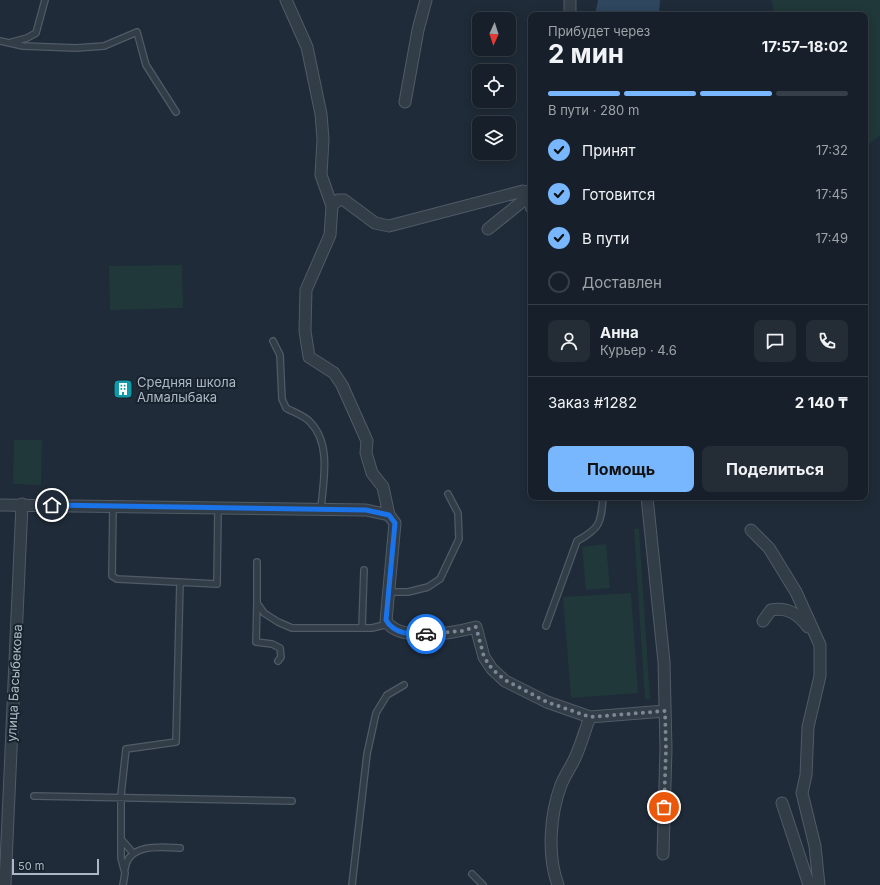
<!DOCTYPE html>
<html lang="ru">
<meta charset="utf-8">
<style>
:root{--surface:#17202a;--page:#242d36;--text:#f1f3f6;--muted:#9ea3a8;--line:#363e47;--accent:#78b6fe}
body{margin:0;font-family:Inter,sans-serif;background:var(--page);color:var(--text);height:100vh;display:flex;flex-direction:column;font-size:15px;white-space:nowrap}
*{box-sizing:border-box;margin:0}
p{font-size:13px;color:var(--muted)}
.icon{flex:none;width:22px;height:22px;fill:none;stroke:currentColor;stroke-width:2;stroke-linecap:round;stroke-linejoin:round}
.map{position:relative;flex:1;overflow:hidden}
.sheet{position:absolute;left:528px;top:12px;width:340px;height:488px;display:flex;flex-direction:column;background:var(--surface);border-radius:8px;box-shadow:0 2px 10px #0003,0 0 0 1px var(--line)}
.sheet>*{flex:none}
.needle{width:26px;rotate:183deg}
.controls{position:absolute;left:472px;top:12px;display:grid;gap:8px}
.controls a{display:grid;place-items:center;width:44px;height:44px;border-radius:8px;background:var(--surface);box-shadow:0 2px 10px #0003,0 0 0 1px var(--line);font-size:20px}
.scale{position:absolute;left:12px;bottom:10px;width:87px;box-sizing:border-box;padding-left:4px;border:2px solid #acb8c6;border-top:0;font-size:11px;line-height:14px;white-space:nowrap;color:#acb8c6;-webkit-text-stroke:3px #18222d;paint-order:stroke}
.pin{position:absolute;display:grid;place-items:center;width:34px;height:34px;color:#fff;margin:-17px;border:2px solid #fff;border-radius:50%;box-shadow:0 1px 4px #0007}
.courier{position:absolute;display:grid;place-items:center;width:40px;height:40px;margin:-20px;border:3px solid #1a73e8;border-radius:50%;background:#fff;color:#222;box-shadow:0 1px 5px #0007}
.headline em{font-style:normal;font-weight:700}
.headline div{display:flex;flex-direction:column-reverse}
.headline{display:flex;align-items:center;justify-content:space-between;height:68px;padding:0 20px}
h1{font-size:26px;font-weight:700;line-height:30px}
.bar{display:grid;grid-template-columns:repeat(4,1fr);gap:6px 4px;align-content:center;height:48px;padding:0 20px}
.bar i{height:5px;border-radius:3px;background:var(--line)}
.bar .selected{background:var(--accent)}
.bar p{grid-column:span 4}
.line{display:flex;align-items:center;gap:10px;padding:0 20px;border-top:1px solid var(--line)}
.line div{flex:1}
.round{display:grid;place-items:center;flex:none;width:42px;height:42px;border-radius:8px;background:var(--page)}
ol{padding:0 20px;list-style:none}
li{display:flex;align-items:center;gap:12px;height:44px}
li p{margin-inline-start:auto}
li .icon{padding:4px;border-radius:50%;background:var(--accent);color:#111;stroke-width:4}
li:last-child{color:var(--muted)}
li i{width:22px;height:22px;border:2px solid var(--line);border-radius:50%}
.action{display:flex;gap:8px;margin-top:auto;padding:8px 20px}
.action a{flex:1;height:46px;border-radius:8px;background:var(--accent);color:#111;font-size:16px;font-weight:700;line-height:46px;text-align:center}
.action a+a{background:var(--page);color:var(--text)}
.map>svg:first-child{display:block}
</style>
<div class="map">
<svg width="880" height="885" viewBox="0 0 880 885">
<rect width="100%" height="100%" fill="#1f2b38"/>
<path fill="#203839" d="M 771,0 L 880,0 L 880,135 L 865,148 L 865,15 L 775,15 Z
M 182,265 L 183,308 L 110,310 L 109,266 Z
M 14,440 L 42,440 L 41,485 L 13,484 Z
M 634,529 L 639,529 L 650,699 L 645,699 Z
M 606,544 L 610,588 L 586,590 L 582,547 Z
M 631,593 L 638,693 L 571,698 L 563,597 Z"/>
<path fill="#2f465f" d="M 598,0 L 660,0 L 659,15 L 595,15 Z"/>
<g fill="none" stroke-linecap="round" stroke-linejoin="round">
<defs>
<path id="service" d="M 0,41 L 23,46 L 76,48 L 104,46 L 137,32 L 146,65 L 176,112
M 12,42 L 27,38 L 36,33 L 45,0
M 273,341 L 280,355 L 282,399 L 286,408 C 293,412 305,416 310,422 C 332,444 323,482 321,509
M 113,506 L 112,576 L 117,579 L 217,584 L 218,508
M 257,562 L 257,603 L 264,613 L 278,622 L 292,628 L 372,628 L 388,624
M 389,592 L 408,592 L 428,587 L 440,579 L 459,539 L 458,513 L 448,494
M 257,603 L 256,642 L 272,644 L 280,648 L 281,657 L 278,661
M 546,626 L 577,541 C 601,528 601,522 603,497
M 362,628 L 364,570
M 34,796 L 292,801
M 121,839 L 133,853
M 125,869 C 128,843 161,847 180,848
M 472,874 L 483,885
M 123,885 L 125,873 L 121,858 L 121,795 L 126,749 L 176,742 L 180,582
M 352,885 L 367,754 L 376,713 L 387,695 L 404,685"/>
<path id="minor" d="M 286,0 L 307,47 L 321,114 L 323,139 L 321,175 L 332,206 L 330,235 L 306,290 L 305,331 L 309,357 L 334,373 L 342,385 L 367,441 L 366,453 L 372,473 L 383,487 L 389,515 L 395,523 L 386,621 C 400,643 454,633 476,627 L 484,657 L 492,669 L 505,681 L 547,702 L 590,717 L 665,711
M 570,15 L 570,0
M 405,102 L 418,30 L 426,0
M 332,206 L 338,200 L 344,200 L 375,223 L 389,226 L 523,191 L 528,192 L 531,207
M 488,229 L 529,196
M 647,497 L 664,662 L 666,749 L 663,854
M 0,505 L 366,510 L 389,515
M 751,530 L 769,548 L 796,592 L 820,645 L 820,676 L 808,727 L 806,775 L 802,793 L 815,846 L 819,885
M 763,621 L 771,610 C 788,607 798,614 808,627
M 782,803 L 809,885
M 5,885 L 22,504
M 558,885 C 547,856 550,814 561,785 C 565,775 571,767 575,758 C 581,745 585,730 590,717"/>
</defs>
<use href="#service" stroke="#505b67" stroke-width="8"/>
<use href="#minor" stroke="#505b67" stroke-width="13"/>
<use href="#service" stroke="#323d48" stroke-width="5.5"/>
<use href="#minor" stroke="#323d48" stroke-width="11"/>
</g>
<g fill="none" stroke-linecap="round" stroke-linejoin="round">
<path stroke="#7b8794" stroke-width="4" stroke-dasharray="0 7.2" d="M 426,634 L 462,631 L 476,627 L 484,657 L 492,669 L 505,680 L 547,702 L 590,717 L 665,711 L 666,749 L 664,807"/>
<path stroke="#1a73e8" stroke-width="5" d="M 52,505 L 366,510 L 389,515 L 395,523 L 386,620 C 394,634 411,635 426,634"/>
</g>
<defs>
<symbol id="building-square" viewBox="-11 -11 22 22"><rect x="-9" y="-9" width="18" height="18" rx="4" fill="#0f9aa8" stroke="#18222d"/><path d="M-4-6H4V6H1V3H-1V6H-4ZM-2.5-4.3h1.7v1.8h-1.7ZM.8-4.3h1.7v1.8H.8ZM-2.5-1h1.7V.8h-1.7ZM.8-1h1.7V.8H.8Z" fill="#fff"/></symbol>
</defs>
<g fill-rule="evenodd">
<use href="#building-square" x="112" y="378" width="22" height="22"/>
</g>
<g text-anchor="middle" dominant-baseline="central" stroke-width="4" stroke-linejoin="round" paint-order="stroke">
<g font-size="13" fill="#acb8c6" stroke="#18222d" text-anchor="start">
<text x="137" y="382">Средняя школа<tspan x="137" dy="15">Алмалыбака</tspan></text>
</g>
<g font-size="13" fill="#acb8c6" stroke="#18222d">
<text transform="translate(14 683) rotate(-87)">улица Басыбекова</text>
</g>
</g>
</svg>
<div class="controls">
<a><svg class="needle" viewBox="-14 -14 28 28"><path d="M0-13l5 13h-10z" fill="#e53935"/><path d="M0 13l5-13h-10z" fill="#9ea3a8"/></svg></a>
<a><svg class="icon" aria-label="locate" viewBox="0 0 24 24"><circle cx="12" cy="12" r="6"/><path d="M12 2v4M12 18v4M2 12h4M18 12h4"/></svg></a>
<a><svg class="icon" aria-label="layers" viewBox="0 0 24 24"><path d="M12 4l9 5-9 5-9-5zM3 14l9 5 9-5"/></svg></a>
</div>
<div class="scale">50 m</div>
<div class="pin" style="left:664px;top:807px;background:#ea580c"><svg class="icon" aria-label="bag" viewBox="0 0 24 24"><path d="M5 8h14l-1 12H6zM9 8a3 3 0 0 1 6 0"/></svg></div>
<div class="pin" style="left:52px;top:505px;background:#1f2937"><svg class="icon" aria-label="home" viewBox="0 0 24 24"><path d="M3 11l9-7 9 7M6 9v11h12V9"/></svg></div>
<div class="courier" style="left:426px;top:634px"><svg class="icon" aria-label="car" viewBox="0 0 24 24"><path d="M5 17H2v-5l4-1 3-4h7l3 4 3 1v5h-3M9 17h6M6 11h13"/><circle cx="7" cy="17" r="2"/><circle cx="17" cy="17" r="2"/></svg></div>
<section class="sheet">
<div class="headline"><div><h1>2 мин</h1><p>Прибудет через</p></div><em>17:57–18:02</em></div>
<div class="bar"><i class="selected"></i><i class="selected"></i><i class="selected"></i><i></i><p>В пути · 280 m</p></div>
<ol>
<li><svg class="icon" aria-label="check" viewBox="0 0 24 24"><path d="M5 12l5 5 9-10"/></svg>Принят<p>17:32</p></li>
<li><svg class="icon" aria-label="check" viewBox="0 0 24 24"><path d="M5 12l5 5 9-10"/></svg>Готовится<p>17:45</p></li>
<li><svg class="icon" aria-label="check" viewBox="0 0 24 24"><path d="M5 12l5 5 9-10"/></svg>В пути<p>17:49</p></li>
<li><i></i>Доставлен</li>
</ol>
<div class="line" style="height:72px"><a class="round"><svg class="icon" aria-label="person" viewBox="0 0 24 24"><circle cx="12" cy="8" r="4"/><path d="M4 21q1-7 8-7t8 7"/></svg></a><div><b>Анна</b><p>Курьер · 4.6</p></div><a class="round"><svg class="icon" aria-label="chat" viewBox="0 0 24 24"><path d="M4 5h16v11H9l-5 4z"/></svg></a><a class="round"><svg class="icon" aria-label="phone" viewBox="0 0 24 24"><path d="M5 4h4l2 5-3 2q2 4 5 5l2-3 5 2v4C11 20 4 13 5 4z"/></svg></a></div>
<div class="line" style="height:52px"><div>Заказ #1282</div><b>2 140 ₸</b></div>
<div class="action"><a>Помощь</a><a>Поделиться</a></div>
</section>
</div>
